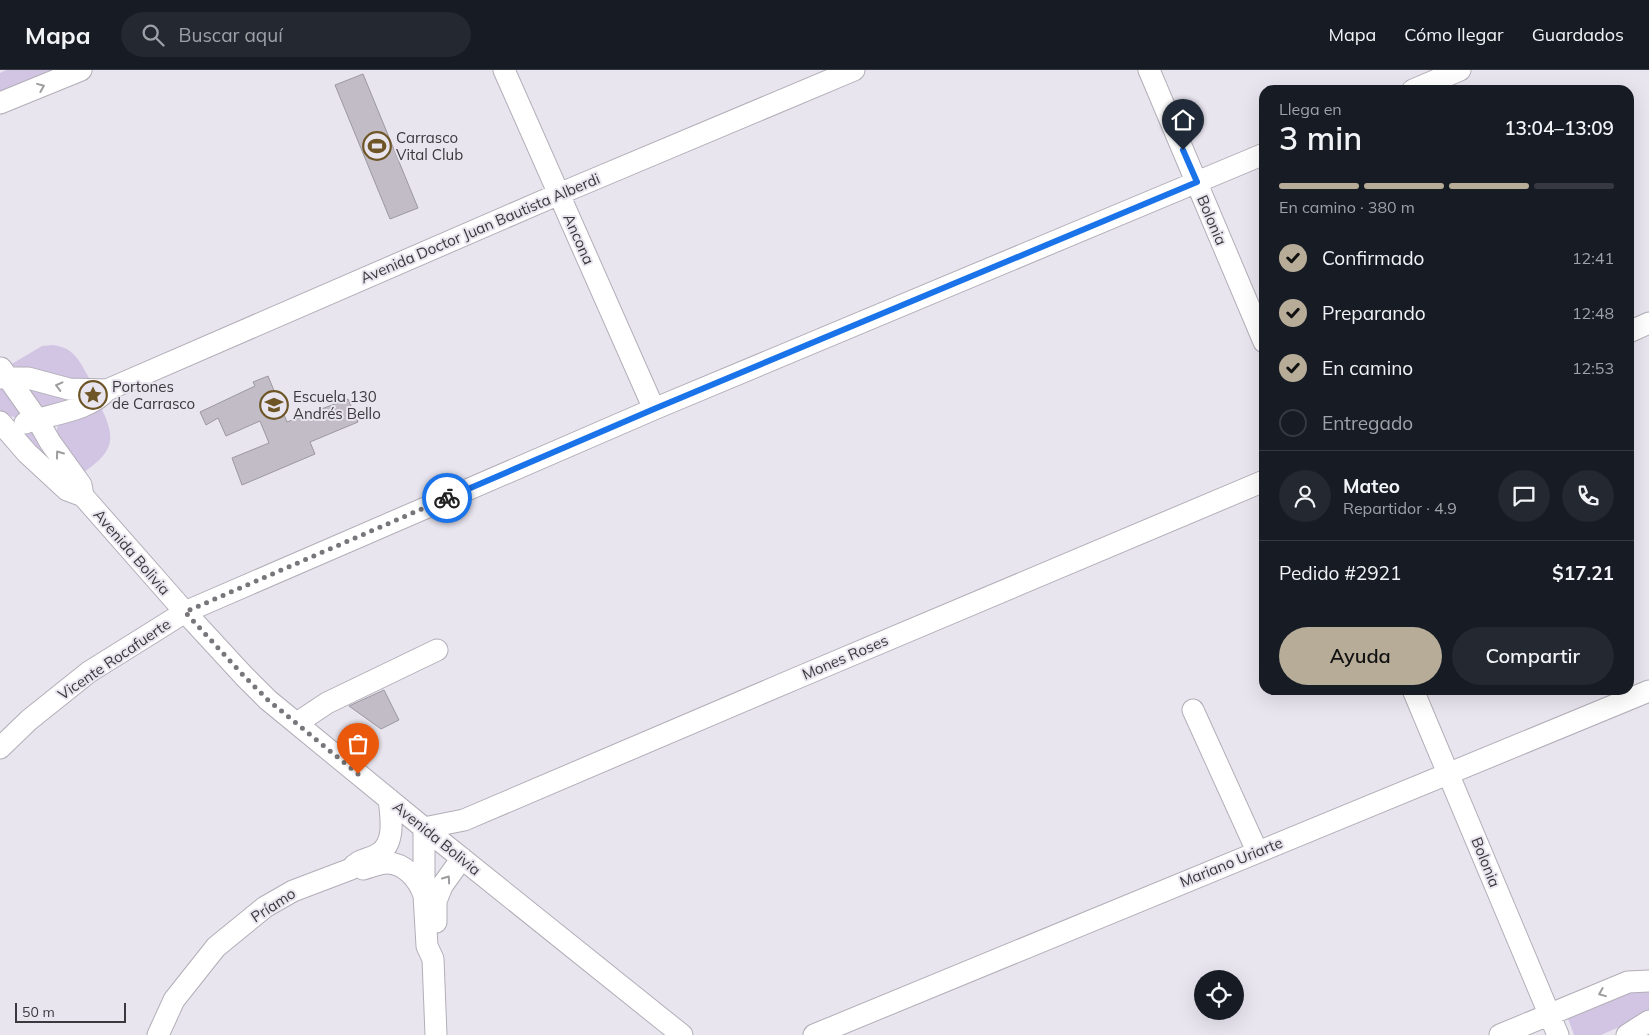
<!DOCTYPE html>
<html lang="es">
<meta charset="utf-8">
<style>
:root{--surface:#171b24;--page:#242831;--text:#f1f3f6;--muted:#9ea1a6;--line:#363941;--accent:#b6ac98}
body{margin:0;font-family:Mulish,sans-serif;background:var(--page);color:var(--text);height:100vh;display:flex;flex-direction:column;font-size:19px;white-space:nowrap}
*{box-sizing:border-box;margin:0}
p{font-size:16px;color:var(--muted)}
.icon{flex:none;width:28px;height:28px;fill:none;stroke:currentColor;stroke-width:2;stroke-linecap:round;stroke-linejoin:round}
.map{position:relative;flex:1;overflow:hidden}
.drawer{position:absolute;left:1259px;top:15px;width:375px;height:610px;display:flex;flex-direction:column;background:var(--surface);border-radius:15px;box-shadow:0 5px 20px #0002}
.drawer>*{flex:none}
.fabs{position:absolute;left:1194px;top:900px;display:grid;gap:10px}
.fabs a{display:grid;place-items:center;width:50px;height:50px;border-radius:50%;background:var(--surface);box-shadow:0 5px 20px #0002;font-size:25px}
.scale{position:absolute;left:15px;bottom:12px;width:111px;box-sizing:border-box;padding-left:5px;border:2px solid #3b393d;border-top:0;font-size:14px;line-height:18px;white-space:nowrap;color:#3b393d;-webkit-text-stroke:4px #e9e5ef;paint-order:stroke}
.pin{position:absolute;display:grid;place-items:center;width:42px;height:42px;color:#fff;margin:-51px -21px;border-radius:50% 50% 50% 0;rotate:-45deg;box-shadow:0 0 5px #0007}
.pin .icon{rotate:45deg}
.courier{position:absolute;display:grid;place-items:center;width:50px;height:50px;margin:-25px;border:4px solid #1a73e8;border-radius:50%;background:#fff;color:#222;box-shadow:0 1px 6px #0007}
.head em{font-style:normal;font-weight:600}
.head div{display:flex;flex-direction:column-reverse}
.head{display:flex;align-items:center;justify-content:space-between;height:85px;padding:0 20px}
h1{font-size:32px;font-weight:600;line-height:38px}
.bar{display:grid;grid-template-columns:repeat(4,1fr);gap:8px 5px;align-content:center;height:60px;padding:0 20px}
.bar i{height:6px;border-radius:4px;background:var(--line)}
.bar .current{background:var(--accent)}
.bar p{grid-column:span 4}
.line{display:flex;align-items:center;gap:12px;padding:0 20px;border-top:1px solid var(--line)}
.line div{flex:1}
.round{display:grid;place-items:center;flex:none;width:52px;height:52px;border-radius:26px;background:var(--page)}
ol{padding:0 20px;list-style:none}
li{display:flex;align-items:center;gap:15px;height:55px}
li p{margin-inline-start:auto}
li .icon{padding:5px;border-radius:50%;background:var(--accent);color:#111;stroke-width:4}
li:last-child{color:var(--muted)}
li i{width:28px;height:28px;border:2px solid var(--line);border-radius:50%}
.primary-button{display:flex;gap:10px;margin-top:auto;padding:10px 20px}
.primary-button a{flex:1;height:58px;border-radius:30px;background:var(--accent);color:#111;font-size:20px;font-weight:600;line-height:58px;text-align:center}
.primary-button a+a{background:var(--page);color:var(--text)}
header{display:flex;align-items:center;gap:30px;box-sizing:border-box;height:70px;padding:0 25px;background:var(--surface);border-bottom:1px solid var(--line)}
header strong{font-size:24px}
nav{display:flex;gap:28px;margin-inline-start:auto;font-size:18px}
.search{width:350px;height:45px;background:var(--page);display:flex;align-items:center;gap:12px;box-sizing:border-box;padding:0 18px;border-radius:28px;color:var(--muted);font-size:19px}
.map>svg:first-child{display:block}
</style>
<header>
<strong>Mapa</strong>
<div class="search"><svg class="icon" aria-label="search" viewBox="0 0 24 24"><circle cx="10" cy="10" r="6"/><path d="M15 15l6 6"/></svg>Buscar aquí</div>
<nav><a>Mapa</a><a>Cómo llegar</a><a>Guardados</a></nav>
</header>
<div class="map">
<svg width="1649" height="965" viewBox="0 0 1649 965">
<rect width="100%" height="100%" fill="#e9e5ef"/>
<path fill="#d2c4e3" d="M 6,0 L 55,0 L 0,22 L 0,3 Z
M 53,275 C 76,278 80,293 91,311 L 82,314 L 10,295 L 42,276 Z
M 26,315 L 71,328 L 72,331 L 40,341 Z
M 0,317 L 5,320 L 20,342 L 16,347 L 6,346 L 0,343 Z
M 100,335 C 117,370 114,381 83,403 L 57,366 L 57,358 L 61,352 Z
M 33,361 L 51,385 L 50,391 L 23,365 L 24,363 Z
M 1649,914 L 1649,940 L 1637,949 L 1601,965 L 1574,965 L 1567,946 Z"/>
<path fill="#c1bcc6" stroke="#9c98a2" d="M 363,4 L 418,138 L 390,149 L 335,15 Z
M 268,306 L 287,352 L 348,329 L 358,352 L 310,372 L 315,384 L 242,415 L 232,388 L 269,373 L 260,351 L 226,366 L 218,348 L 206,355 L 200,342 L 255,316 L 253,312 Z
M 384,620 L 399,650 L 381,659 L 349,636 Z"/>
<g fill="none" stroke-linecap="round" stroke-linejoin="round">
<defs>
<path id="minor" d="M 504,0 L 654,339
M 1149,0 L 1264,272
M 1413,20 L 1460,0
M 0,33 L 81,0
M 1629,262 L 1649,253
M 1,298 L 37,349 L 50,372 L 81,415 L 83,426
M 0,308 L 28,308 L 69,319 L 107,320 L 559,124 L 854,0
M 0,352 L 27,383 L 67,420 L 83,426 L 185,542 L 244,606 L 268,630 L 424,758 L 682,965
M 25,353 C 50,344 90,341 107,320
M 1413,620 L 1558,965
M 1193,640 L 1257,781
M 297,653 L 327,633 L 437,580
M 0,678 L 29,650 L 89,602 L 185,542 L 654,339 L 1264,84
M 363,799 C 371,797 379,793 387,793 C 405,793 418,809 424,825
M 436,852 L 436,831 L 442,816 L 462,788
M 158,965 L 174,930 L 216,877 L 265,837 L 293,821 L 351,799 C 358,789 368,790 378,784 C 396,774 391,746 389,729
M 436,965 L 433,889 L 427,876 L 424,825 L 424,758 L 464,750 L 797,608 L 1264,411
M 814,965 L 1649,621
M 1500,965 L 1628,912 L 1649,911
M 1627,965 L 1649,951"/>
</defs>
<use href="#minor" stroke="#b2aeb8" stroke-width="23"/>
<use href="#minor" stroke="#fff" stroke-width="21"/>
</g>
<defs><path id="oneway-chevron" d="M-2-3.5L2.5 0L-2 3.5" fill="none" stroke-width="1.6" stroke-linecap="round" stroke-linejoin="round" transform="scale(1.25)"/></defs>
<g stroke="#9d9c9e">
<use href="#oneway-chevron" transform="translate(41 17) rotate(-22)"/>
<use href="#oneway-chevron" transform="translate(59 316) rotate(-166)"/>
<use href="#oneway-chevron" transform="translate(59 384) rotate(-126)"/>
<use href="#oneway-chevron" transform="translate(447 809) rotate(-55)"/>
<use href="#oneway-chevron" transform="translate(1602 923) rotate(158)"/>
</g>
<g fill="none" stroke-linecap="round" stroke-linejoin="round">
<path stroke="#78757b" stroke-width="5" stroke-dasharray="0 9" d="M 358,704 L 268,630 L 244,606 L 185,542 L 447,428"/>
<path stroke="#1a73e8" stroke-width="6" d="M 447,428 L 654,339 L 1197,112 L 1183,80"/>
</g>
<defs>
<symbol id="stadium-ring" viewBox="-11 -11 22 22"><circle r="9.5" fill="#e9e5ef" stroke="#6d5525" stroke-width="1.5"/><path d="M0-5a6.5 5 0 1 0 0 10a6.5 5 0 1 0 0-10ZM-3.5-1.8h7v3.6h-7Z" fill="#6d5525"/></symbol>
<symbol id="sight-ring" viewBox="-11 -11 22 22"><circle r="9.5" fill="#e9e5ef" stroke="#6d5525" stroke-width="1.5"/><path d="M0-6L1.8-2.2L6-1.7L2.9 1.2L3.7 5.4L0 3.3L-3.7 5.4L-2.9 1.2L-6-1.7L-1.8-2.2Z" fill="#6d5525"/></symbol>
<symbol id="school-ring" viewBox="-11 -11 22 22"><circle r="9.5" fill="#e9e5ef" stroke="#6d5525" stroke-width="1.5"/><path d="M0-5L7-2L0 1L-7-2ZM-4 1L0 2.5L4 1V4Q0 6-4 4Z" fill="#6d5525"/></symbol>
</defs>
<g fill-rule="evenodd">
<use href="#stadium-ring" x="361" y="60" width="32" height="32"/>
<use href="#sight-ring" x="77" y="309" width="32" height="32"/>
<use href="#school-ring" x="258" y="319" width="32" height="32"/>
</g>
<g text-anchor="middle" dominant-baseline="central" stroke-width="4" stroke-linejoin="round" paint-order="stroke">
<g font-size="15" fill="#3b393d" stroke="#e9e5ef" text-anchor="start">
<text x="396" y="67">Carrasco<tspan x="396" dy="17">Vital Club</tspan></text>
<text x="112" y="316">Portones<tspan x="112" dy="17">de Carrasco</tspan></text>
<text x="293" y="326">Escuela 130<tspan x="293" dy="17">Andrés Bello</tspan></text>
</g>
<g font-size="15" fill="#3b393d" stroke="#e9e5ef">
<text transform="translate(1212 150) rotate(67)">Bolonia</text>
<text transform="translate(480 158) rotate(-23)">Avenida Doctor Juan Bautista Alberdi</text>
<text transform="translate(579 169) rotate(66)">Ancona</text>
<text transform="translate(132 482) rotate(49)">Avenida Bolivia</text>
<text transform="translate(845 587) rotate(-23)">Mones Roses</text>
<text transform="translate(114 589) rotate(-34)">Vicente Rocafuerte</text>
<text transform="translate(437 768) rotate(39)">Avenida Bolivia</text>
<text transform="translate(1231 792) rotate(-22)">Mariano Uriarte</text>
<text transform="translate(1486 792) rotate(68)">Bolonia</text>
<text transform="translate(273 835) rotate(-33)">Príamo</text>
</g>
</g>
</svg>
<div class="fabs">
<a><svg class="icon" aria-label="locate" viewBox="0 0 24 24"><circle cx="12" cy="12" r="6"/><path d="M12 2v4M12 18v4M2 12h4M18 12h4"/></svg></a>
</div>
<div class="scale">50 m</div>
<div class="pin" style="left:358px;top:704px;background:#ea580c"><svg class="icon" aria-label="bag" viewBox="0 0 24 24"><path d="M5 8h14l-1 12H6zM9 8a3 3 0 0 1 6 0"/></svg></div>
<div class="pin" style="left:1183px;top:80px;background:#1f2937"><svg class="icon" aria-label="home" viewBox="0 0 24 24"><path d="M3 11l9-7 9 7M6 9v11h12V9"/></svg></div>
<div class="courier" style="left:447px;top:428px"><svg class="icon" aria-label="bike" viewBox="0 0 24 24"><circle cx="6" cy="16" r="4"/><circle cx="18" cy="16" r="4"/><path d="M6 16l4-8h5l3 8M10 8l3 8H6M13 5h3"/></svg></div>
<section class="drawer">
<div class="head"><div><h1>3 min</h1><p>Llega en</p></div><em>13:04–13:09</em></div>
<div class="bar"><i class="current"></i><i class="current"></i><i class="current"></i><i></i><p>En camino · 380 m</p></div>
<ol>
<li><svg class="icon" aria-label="check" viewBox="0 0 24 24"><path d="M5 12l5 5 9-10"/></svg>Confirmado<p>12:41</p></li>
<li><svg class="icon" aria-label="check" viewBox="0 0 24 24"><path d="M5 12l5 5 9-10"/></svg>Preparando<p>12:48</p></li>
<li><svg class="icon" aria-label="check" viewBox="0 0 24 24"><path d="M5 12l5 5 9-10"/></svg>En camino<p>12:53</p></li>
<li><i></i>Entregado</li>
</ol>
<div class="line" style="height:90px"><a class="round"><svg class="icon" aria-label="person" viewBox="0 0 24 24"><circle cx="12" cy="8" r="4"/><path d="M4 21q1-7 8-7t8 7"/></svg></a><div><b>Mateo</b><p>Repartidor · 4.9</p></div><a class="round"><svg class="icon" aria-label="chat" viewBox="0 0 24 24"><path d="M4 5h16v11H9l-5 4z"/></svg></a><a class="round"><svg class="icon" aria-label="phone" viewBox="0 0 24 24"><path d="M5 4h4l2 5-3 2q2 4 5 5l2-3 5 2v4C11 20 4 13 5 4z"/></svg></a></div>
<div class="line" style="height:65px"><div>Pedido #2921</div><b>$17.21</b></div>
<div class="primary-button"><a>Ayuda</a><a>Compartir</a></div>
</section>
</div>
